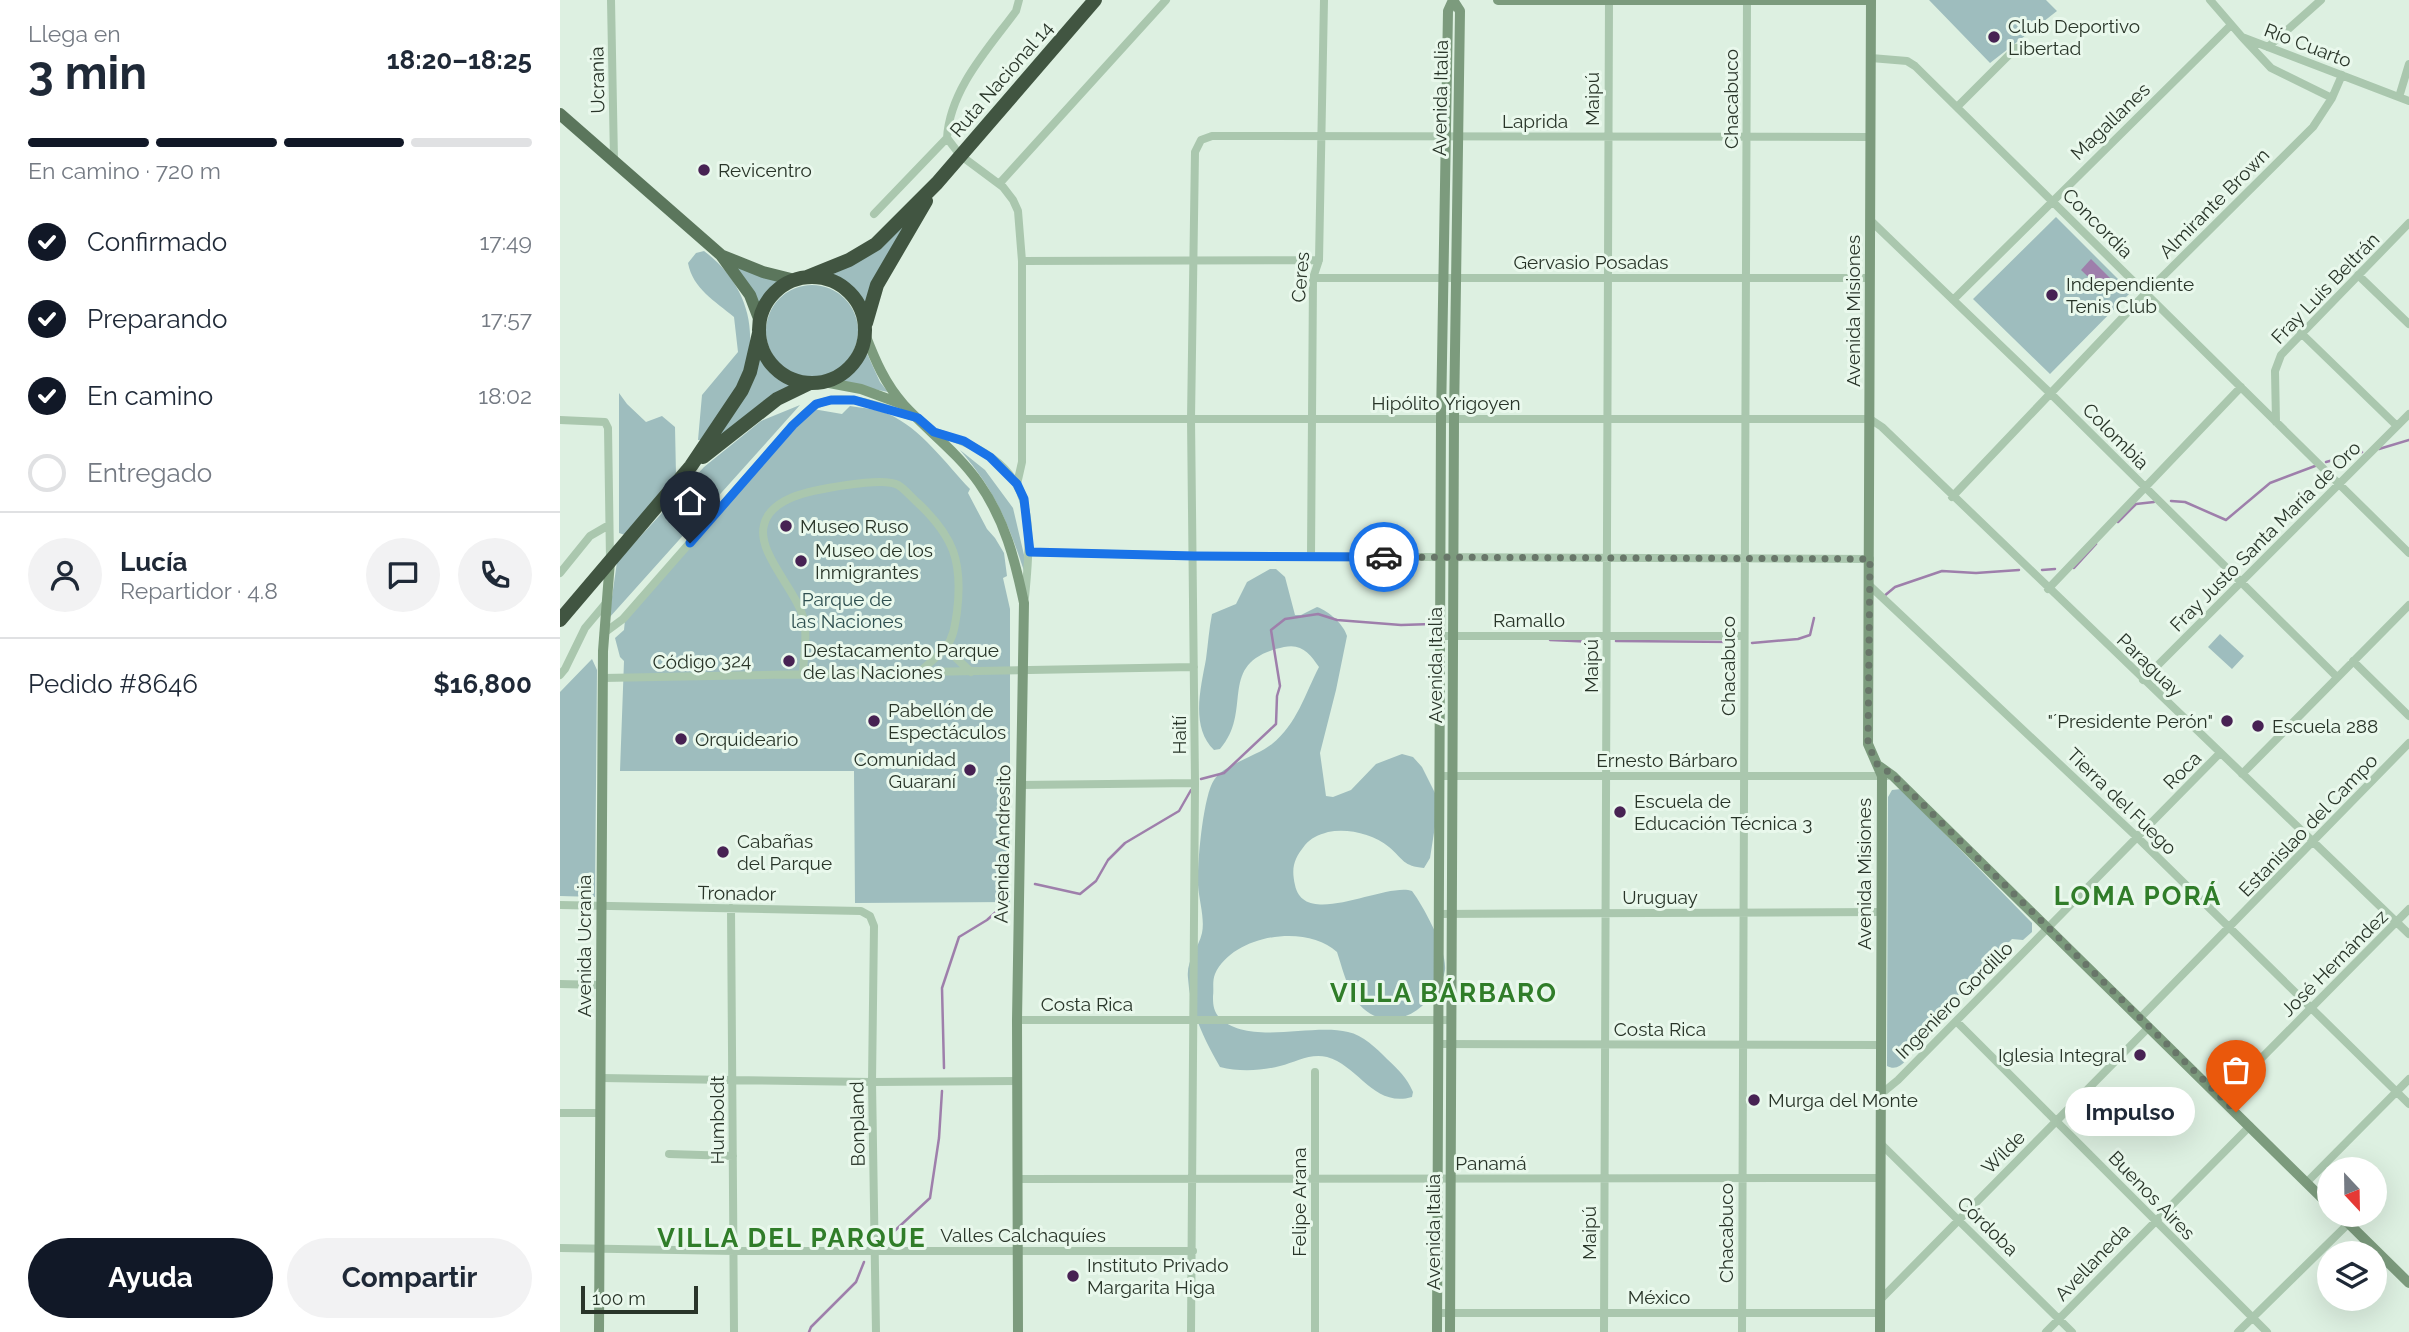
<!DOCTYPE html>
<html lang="es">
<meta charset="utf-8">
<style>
:root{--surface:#fff;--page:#f2f2f3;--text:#1f2937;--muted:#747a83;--line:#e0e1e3;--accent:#111827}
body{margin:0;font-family:Raleway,sans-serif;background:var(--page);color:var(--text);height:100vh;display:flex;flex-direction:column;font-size:26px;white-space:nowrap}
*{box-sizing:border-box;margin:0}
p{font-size:23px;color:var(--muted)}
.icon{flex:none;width:38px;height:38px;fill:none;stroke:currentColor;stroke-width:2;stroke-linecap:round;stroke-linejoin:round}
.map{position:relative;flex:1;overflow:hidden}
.sheet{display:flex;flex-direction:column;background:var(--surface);width:560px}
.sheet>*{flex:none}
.needle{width:46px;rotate:158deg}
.fabs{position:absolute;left:1757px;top:1157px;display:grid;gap:14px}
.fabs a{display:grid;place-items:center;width:70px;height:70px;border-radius:50%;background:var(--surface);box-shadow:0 7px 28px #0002;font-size:35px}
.scale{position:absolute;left:21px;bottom:18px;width:117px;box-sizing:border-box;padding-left:7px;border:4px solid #293529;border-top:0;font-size:19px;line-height:24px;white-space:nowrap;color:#293529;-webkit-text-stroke:5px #e9f8ec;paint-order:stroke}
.pin{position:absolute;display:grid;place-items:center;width:60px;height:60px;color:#fff;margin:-72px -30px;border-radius:50% 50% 50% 0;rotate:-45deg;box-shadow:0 0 7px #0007}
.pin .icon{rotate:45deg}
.courier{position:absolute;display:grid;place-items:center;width:70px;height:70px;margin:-35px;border:5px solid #1a73e8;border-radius:50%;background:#fff;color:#222;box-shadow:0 2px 9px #0007}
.bubble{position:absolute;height:49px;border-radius:24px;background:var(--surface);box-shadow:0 7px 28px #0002;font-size:23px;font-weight:700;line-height:49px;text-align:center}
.summary em{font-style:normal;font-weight:700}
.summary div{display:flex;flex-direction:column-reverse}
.summary{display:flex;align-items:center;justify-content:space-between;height:119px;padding:0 28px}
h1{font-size:46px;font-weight:700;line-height:52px}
.bar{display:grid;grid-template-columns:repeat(4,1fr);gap:10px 7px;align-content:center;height:84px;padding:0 28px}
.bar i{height:9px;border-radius:5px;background:var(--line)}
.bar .selected{background:var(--accent)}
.bar p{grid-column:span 4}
.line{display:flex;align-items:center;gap:18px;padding:0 28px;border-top:2px solid var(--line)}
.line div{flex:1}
.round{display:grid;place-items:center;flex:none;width:74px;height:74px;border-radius:37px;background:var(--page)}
ol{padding:0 28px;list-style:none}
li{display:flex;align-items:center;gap:21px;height:77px}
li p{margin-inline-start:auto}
li .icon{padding:7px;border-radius:50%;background:var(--accent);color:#fff;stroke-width:4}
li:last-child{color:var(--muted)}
li i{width:38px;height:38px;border:4px solid var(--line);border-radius:50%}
.action{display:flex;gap:14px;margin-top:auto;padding:14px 28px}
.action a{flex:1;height:80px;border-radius:42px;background:var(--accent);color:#fff;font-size:28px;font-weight:700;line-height:80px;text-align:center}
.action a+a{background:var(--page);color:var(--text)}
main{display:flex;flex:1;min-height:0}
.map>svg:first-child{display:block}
</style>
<main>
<section class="sheet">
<div class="summary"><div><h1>3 min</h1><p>Llega en</p></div><em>18:20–18:25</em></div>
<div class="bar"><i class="selected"></i><i class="selected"></i><i class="selected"></i><i></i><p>En camino · 720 m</p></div>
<ol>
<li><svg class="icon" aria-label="check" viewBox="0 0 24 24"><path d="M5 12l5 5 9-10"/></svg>Confirmado<p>17:49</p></li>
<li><svg class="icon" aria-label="check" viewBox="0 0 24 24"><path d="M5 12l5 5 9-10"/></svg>Preparando<p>17:57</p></li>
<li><svg class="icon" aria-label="check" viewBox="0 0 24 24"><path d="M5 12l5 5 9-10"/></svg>En camino<p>18:02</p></li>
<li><i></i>Entregado</li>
</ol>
<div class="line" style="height:126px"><a class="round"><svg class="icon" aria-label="person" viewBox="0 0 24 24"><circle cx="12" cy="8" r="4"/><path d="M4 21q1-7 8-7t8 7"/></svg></a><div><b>Lucía</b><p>Repartidor · 4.8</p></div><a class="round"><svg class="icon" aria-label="chat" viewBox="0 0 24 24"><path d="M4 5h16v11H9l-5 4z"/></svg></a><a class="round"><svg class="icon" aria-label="phone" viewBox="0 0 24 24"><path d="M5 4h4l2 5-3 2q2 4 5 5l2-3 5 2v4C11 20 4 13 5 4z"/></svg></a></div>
<div class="line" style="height:91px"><div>Pedido #8646</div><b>$16,800</b></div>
<div class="action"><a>Ayuda</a><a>Compartir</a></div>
</section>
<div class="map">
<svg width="1849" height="1332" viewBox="0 0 1849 1332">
<rect width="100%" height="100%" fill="#ddf0e1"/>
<path fill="#9ebdbe" d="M 1369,0 L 1486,0 L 1497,11 L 1430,63 Z
M 349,217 L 305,311 C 292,289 286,284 263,275 Z
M 1496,217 L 1571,292 L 1490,374 L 1413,299 Z
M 144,251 C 189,284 204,340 176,390 C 167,407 155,423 144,440 L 138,440 L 142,395 L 178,352 L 174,317 C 155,301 133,289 128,263 L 136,253 Z
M 173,264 L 225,282 L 207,294 L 199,312 Z
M206 331a46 46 0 1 1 92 0a46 46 0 1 1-92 0Z
M 305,349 L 320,382 L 328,392 L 279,382 L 296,368 Z
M 199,352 L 213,371 L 239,386 L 153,443 Z
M 59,393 L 67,404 L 86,422 L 102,416 L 115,427 L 116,475 L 65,535 L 59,533 Z
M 240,405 L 49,618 L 57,562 L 144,467 L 201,421 Z
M 290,406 C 303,408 316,409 328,414 C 361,428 386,464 410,489 L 408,493 L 427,529 L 435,538 L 444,553 L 447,576 L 443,578 L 450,609 L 450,902 L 295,903 L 294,771 L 60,771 L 64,661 L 60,657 L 55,638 L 64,630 L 65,620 L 253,409 L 282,414 Z
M 400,450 L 425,470 L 453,508 L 468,572 L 464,571 C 448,522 434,489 400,450 Z
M 710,569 L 716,569 L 725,577 L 735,615 L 741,615 L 757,607 C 769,611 784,625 787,636 L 776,690 L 760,753 L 766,796 L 773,797 L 791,790 L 816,764 L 842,754 L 853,757 L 862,767 L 879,801 L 870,858 L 864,868 C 843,866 844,860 829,847 C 813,834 788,828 768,832 C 758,835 751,838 745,845 C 734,859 731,867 735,885 C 744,930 825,882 852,891 C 864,907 887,950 885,970 C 883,984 872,997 862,1006 C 841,1025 810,1024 794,997 C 786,984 782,967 777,952 C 746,923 673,935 655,974 C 652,981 654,989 653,996 C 653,1003 653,1009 658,1016 C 686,1047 750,1023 788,1032 C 803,1035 816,1048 827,1059 C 838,1069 847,1078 853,1092 L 852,1097 C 814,1108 799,1066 767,1057 C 750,1053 736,1062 720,1066 C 701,1071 679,1072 660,1067 C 644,1039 630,1011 628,978 C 626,960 638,950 642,933 C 645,919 639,900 638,885 C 637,865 643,796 654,780 C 663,765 697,756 712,744 C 737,724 745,694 759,667 C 750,654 742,643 724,647 C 654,662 695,709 660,749 L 654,750 C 630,727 641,687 646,659 C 648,644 649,629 652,614 L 676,604 L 687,582 Z
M 1660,634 L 1684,656 L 1672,669 L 1648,647 Z
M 32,659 L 37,670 L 35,897 L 0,896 L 0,692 Z
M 1341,789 L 1472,923 L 1472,932 L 1463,940 L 1452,939 L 1355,1040 L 1356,1049 C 1348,1057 1340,1073 1327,1066 L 1328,797 L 1332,790 Z"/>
<path fill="#9e7fab" d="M 1531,259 L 1552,280 L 1542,290 L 1521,270 Z"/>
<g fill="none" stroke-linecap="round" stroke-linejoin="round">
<path stroke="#9e7fab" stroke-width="2.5" d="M 1819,449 L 1849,440
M 1766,462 L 1802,452
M 1611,501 L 1625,502 L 1666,520 L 1710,483 L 1755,466
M 1558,522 L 1576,504 L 1594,502
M 1514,568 L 1536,544
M 1482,570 L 1495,569
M 1323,597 L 1335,587 L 1382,571 L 1416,573 L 1459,570
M 990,640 L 1036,642
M 1056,641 L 1176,642
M 1192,643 L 1238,639 L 1250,635 L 1254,618
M 641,779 L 664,773 L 716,724 L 717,696 L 720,686 L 711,630 L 725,619 L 758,614 L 777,620 L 841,625 L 872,624
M 475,884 L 520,894 L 536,881 L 548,860 L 565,843 L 619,811 L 631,790
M 384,1068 L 382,988 L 399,937 L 427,920 L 447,902
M 328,1237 L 370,1198 L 379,1138 L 382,1091
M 249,1332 L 251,1327 L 296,1282 L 304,1262"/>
<path stroke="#aac7ae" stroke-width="8" d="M 51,0 L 54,160
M 1650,0 L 1682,37 L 1849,101
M 1683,38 L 1711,68 L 1772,98
M 1708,47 L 1761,0
M 1311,58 L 1347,61 L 1355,66 L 1849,553
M 1839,97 L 1849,64
M 1398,106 L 1456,48
M 387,138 L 400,155 L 443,187 L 453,200 L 458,211 L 462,261 L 462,462 L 457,484
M 439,184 L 606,0
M 314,214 L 387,138 C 390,89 428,49 456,11 L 459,0
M 1310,220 L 1490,393 L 1777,677
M 462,261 L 759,260
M 1798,275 L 1849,324
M 753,278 L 1310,278
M 1393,300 L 1671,25
M 1741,333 L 1837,426
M 462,419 L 1310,419 L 1322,427 L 1849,934
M 0,420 L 45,422 L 48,428 L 50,559
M 1716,422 L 1715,371 L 1721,355 L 1849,223
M 375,432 C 472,461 474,506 465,597
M 1392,497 L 1586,293 L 1753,127 L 1772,98 L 1782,75
M 470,552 L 634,556 L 1310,559
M 751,557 L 753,278 L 759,260 L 764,0
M 0,573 L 30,536 L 49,525
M 1309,585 L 1577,837 L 1849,1104
M 1488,589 L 1681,387
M 44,633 L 63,619 L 233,425 C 240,418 249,408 258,404 C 286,391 326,409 354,417
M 880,636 L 1184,636
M 387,646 L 395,657 L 411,672
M 1793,661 L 1849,716
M 0,675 L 5,669 L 25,628 L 46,603
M 243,675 C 243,658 248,638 244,621 C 239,593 196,553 204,525 C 207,511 221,502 233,497 C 251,490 323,476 338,485 C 345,489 352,498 358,503 C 394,537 403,562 397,612 C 395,624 394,637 386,647 C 378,656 368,664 359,673
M 43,678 L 634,667
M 1583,680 L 1849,414
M 1682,774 L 1849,605
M 880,776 L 1327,776
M 460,785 L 635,783
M 0,905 L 301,911 L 310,916 L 314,926 L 312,1082 L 316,1332
M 171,908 L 174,1332
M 879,914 L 1322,912
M 0,984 L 41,985
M 1580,1018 L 1849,743
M 457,1020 L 891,1020
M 1396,1021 L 1707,1332
M 879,1044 L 1321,1045
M 41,1078 L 312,1082 L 457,1081
M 1321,1094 L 1338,1080 L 1660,753
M 1662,1098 L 1849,909
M 0,1113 L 40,1113
M 1321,1144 L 1512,1332
M 109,1154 L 173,1156
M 457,1179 L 1321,1178
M 1747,1182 L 1849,1079
M 0,1248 L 174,1251 L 633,1251
M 1320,1300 L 1589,1027
M 878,1313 L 1320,1313
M 631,1332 L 635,783 L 631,419 L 635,152 L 641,140 L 652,136 L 1310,137
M 755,1332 L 755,1072
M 1044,1332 L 1049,0
M 1182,1332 L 1187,0
M 1486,1332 L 1690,1126
M 1678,1332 L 1788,1224"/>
<path stroke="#7c9b7d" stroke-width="10" d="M 938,0 L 1311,0 L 1308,744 L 1322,776 L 1320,1332
M 305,334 C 315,360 325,384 344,405 C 368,431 398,453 419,483 C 445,520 455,560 464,603 L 457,1020 L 458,1332
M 264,382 L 301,389 L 342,404
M 1319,766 L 1333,776 L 1769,1205
M 1779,1214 L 1849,1283
M 39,1332 L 43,651 L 50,561
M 877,1332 L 881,419 L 888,11 L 893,0
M 890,1332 L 894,419 L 900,11 L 893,0"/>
<path stroke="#5b765c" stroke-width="12" d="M 0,114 L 161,255 L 190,295 L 200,321
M 163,256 L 203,272 L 235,280"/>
<path stroke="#415541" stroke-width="14" d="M 247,277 L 289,260 L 316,244 L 377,183 L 535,0
M199 330a53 53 0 1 1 106 0a53 53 0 1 1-106 0Z
M 306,323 L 317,285 L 366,201
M 143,457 L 217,399 L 250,383
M 0,620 L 131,466 L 182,390 L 190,372 L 199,333"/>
</g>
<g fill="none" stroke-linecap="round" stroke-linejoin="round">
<path stroke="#687669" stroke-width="7" stroke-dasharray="0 12.6" d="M 824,557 L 1310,559 L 1308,744 L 1317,764 L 1334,776 L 1676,1112"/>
<path stroke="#1a73e8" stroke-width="9" d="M 130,543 L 233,425 L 256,404 L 271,400 L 294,400 L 358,418 L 374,432 L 404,441 L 430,457 L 457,484 L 464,499 L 470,552 L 634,556 L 824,557"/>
</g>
<g fill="#472253" stroke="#e9f8ec" stroke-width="2.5">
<circle cx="1434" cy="37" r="7"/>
<circle cx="144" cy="170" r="7"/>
<circle cx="1492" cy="295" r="7"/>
<circle cx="226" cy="526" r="7"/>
<circle cx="241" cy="561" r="7"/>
<circle cx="229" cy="661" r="7"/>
<circle cx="314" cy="721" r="7"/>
<circle cx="1667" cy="721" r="7"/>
<circle cx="1698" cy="726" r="7"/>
<circle cx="121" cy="739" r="7"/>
<circle cx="410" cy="770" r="7"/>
<circle cx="1060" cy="812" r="7"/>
<circle cx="163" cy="852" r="7"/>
<circle cx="1580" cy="1055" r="7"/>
<circle cx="1194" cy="1100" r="7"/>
<circle cx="513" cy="1276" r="7"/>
</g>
<g text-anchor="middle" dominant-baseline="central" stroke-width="6" stroke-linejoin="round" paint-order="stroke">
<g font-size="19" fill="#293529" stroke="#e9f8ec" text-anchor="start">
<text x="1448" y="26">Club Deportivo<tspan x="1448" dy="22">Libertad</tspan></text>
<text x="158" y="170">Revicentro</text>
<text x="1506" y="284">Independiente<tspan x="1506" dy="22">Tenis Club</tspan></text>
<text x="240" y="526">Museo Ruso</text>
<text x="255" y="550">Museo de los<tspan x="255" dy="22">Inmigrantes</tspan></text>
<text x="243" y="650">Destacamento Parque<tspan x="243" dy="22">de las Naciones</tspan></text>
<text x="328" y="710">Pabellón de<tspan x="328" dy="22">Espectáculos</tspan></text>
<text x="1653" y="721" text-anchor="end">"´Presidente Perón"</text>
<text x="1712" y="726">Escuela 288</text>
<text x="135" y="739">Orquideario</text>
<text x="396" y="759" text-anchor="end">Comunidad<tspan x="396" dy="22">Guaraní</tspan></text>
<text x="1074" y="801">Escuela de<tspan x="1074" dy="22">Educación Técnica 3</tspan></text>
<text x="177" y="841">Cabañas<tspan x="177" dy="22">del Parque</tspan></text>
<text x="1566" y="1055" text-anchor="end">Iglesia Integral</text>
<text x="1208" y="1100">Murga del Monte</text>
<text x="527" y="1265">Instituto Privado<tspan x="527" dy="22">Margarita Higa</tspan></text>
</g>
<g font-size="19" fill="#293529" stroke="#e9f8ec">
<text transform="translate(1748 45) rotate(21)">Río Cuarto</text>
<text transform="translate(441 79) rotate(-49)">Ruta Nacional 14</text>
<text transform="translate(37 80) rotate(-91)">Ucrania</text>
<text transform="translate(880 98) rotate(-89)">Avenida Italia</text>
<text transform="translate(1032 99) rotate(-90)">Maipú</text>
<text transform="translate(1171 99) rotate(-90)">Chacabuco</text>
<text x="975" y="121">Laprida</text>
<text transform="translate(1550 121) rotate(-44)">Magallanes</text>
<text transform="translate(1654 203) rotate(-45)">Almirante Brown</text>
<text transform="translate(1538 223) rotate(45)">Concordia</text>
<text x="1031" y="262">Gervasio Posadas</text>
<text transform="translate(740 277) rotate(-85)">Ceres</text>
<text transform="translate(1765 288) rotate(-46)">Fray Luis Beltrán</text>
<text transform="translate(1293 311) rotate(-90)">Avenida Misiones</text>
<text x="886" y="403">Hipólito Yrigoyen</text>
<text transform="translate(1556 436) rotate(45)">Colombia</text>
<text transform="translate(1705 536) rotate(-45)">Fray Justo Santa María de Oro</text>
<text x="969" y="620">Ramallo</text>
<text transform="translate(142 661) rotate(-1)">Código 324</text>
<text transform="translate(875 665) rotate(-90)">Avenida Italia</text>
<text transform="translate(1590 665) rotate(44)">Paraguay</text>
<text transform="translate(1031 666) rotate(-90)">Maipú</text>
<text transform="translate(1168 666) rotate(-90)">Chacabuco</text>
<text transform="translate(619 735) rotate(-90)">Haití</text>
<text x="1107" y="760">Ernesto Bárbaro</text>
<text transform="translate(1622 770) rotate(-45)">Roca</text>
<text transform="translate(1562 801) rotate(44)">Tierra del Fuego</text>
<text transform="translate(1748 825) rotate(-46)">Estanislao del Campo</text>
<text transform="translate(442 844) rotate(-89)">Avenida Andresito</text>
<text transform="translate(1304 874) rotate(-90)">Avenida Misiones</text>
<text transform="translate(177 893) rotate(1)">Tronador</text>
<text x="1100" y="897">Uruguay</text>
<text transform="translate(24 946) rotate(-90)">Avenida Ucrania</text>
<text transform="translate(1774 963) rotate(-45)">José Hernández</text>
<text transform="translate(1394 1000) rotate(-45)">Ingeniero Gordillo</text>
<text x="527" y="1004">Costa Rica</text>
<text x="1100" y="1029">Costa Rica</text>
<text transform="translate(157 1120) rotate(-90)">Humboldt</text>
<text transform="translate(297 1124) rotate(-91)">Bonpland</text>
<text transform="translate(1443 1152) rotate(-45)">Wilde</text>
<text x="931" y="1163">Panamá</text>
<text transform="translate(1592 1195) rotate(46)">Buenos Aires</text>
<text transform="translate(739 1202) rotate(-90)">Felipe Arana</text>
<text transform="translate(1428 1226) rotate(44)">Córdoba</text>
<text transform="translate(873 1232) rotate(-90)">Avenida Italia</text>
<text transform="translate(1029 1233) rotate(-90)">Maipú</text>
<text transform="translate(1166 1233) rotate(-90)">Chacabuco</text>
<text x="463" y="1235">Valles Calchaquíes</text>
<text transform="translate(1532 1262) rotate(-46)">Avellaneda</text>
<text x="1099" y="1297">México</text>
</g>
<g font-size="19" fill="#2f5051" stroke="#e9f8ec">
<text x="287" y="599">Parque de<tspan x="287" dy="22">las Naciones</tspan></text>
</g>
<g font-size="26" font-weight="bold" letter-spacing="2" fill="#307d29" stroke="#e9f8ec">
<text x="1578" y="896">LOMA PORÁ</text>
<text x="884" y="993">VILLA BÁRBARO</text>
<text x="232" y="1238">VILLA DEL PARQUE</text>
</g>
</g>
</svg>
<div class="fabs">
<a><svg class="needle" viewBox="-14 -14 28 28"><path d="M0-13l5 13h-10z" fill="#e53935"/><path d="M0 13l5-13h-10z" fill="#747a83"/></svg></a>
<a><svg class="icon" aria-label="layers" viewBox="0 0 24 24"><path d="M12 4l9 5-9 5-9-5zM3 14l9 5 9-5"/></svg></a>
</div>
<div class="scale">100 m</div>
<div class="pin" style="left:1676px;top:1112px;background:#ea580c"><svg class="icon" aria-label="bag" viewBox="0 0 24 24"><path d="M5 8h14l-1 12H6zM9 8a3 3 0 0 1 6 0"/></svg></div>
<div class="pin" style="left:130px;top:543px;background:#1f2937"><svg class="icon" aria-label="home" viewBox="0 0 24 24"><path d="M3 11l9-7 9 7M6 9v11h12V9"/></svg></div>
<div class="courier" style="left:824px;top:557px"><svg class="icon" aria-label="car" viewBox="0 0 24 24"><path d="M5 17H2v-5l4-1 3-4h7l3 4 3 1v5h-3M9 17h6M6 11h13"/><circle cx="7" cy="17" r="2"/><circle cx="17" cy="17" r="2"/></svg></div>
<div class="bubble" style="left:1505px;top:1087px;width:130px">Impulso</div>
</div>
</main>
